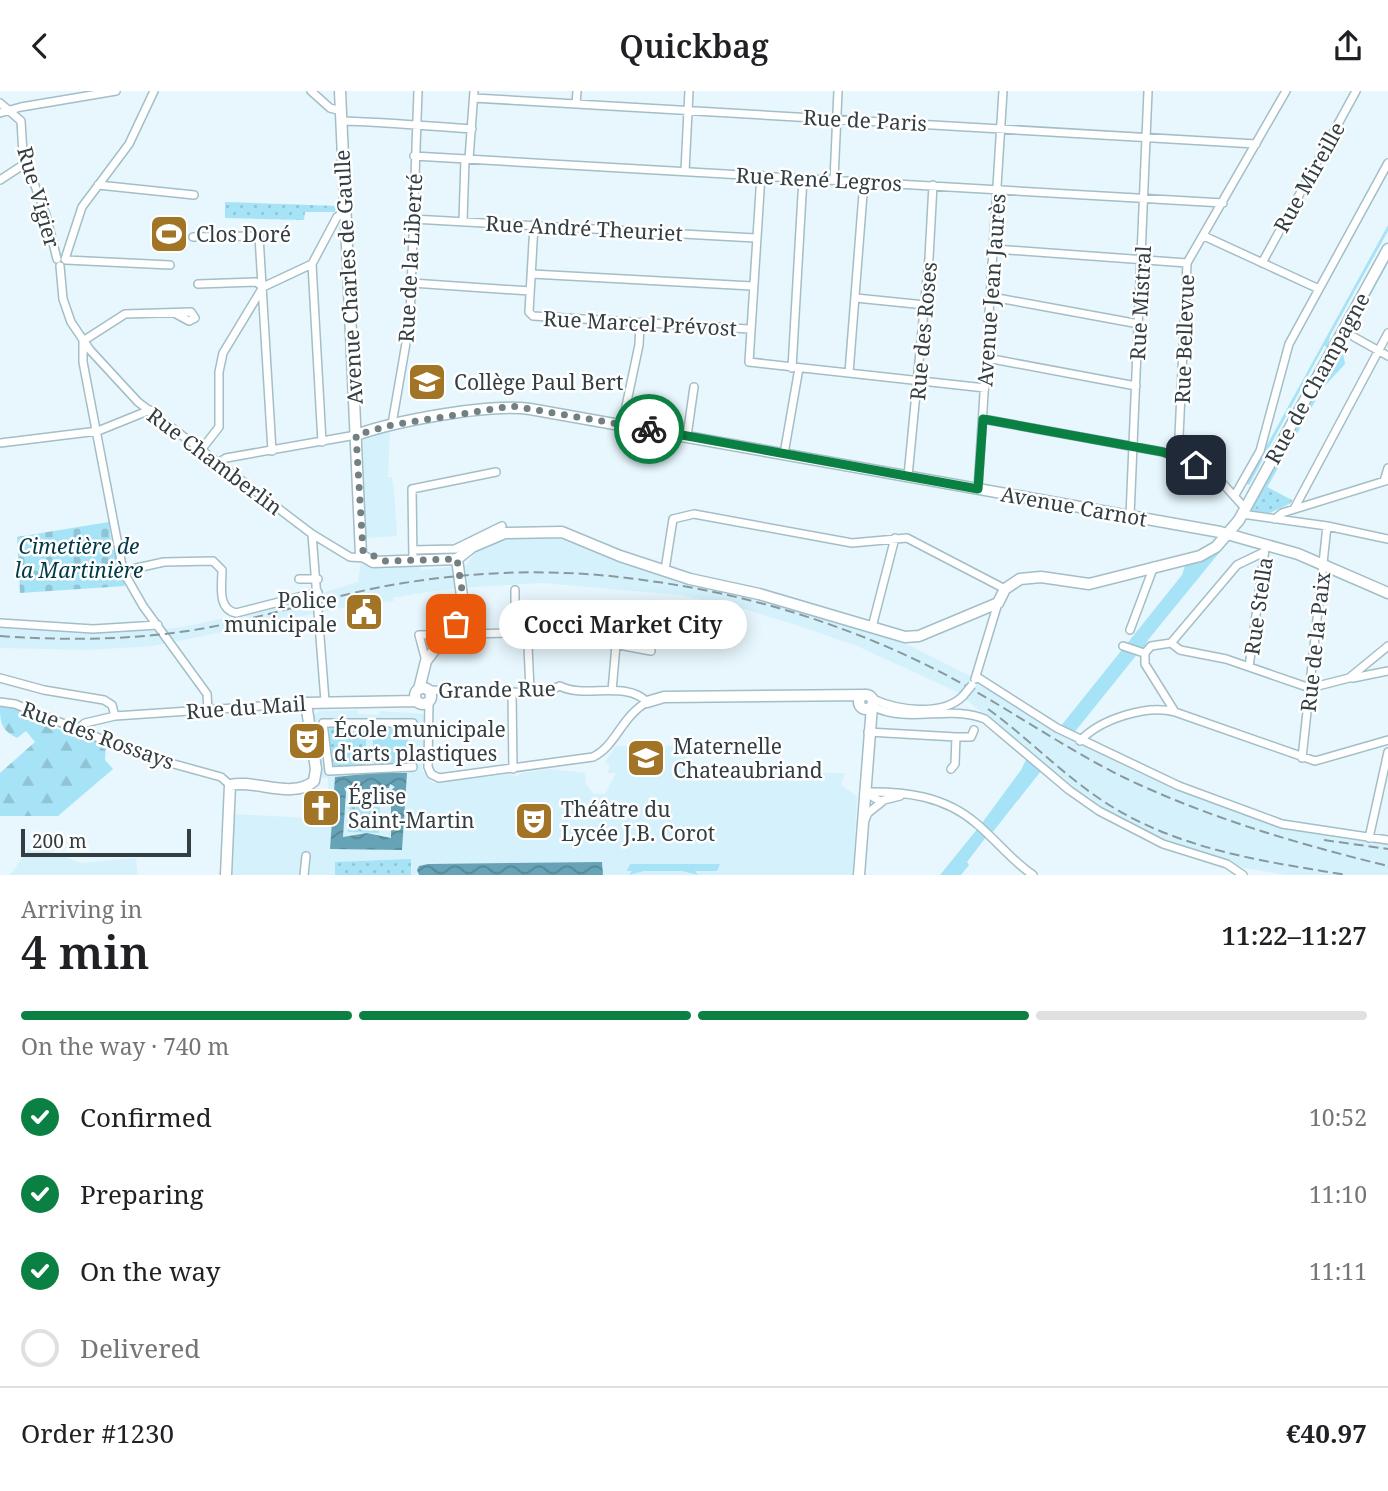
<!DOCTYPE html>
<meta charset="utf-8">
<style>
:root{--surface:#fff;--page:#f2f2f2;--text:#202124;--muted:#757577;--line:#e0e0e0;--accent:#0b8043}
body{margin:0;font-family:"Noto Serif",serif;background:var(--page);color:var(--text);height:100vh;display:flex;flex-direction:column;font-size:26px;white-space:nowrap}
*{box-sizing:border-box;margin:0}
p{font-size:23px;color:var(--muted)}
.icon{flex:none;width:38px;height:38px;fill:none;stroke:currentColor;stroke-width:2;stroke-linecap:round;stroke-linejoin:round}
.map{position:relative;height:784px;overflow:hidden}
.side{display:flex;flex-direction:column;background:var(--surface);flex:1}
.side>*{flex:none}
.scale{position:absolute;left:21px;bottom:18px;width:170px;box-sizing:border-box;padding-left:7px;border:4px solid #333e42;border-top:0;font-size:19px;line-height:24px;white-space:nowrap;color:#333e42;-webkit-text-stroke:5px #fff;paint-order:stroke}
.pin{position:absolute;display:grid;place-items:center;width:60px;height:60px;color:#fff;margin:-30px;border-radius:14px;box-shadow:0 4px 10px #0006}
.courier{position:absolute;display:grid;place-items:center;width:70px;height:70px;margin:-35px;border:5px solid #0b8043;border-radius:50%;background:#fff;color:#222;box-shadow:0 2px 9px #0007}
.bubble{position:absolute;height:49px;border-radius:24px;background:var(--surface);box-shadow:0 4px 18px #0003;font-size:23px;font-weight:600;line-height:49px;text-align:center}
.summary em{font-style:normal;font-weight:600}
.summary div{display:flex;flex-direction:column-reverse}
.summary{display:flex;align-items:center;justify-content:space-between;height:119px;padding:0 21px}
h1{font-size:46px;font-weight:600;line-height:52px}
.bar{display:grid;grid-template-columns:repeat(4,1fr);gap:10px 7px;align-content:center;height:84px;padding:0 21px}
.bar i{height:9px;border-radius:5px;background:var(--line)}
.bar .selected{background:var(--accent)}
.bar p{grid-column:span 4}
.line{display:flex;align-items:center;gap:18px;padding:0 21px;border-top:2px solid var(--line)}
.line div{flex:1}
ol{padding:0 21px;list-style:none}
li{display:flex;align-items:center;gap:21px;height:77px}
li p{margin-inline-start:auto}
li .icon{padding:7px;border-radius:50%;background:var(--accent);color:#fff;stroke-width:4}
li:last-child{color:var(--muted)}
li i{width:38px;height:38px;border:4px solid var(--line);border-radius:50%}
header{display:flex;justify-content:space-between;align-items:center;height:91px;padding:0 21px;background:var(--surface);font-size:32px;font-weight:600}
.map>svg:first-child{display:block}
</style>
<header><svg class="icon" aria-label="back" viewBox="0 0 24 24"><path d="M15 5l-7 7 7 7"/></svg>Quickbag<svg class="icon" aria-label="share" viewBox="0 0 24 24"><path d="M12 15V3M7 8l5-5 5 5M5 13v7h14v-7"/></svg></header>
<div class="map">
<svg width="1388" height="784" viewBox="0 0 1388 784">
<defs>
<pattern id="forest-firs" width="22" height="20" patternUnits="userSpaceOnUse" patternTransform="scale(1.75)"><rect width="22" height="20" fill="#a7e3f7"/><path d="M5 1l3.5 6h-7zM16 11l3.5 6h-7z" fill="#90c4d5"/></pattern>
<pattern id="cemetery-stones" width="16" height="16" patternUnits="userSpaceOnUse" patternTransform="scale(1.75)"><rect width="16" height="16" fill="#a7e3f7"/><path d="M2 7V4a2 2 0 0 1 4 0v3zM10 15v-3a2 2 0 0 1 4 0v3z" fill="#90c4d5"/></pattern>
<pattern id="park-dots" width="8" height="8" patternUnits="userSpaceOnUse" patternTransform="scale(1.75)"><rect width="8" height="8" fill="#a7e3f7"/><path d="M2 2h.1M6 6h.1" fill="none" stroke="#90c4d5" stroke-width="1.8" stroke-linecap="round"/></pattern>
<pattern id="water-waves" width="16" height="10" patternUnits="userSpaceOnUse" patternTransform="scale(1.75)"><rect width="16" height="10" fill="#67a3b6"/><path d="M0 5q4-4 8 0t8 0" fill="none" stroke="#558696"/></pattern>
</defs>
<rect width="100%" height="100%" fill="#e7f7fd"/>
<path fill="#d5f2fc" d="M 390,340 L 388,386 L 392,386 L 394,398 L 397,445 L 366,447 L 360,348 Z
M 565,444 L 726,498 L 852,533 L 901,550 L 974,587 L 1072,649 L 1141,683 L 1285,737 L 1388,754 L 1388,784 L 1287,784 L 1244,777 L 1163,749 L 1086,708 L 957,601 L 857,555 L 802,536 L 741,517 L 680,504 L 542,492 L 458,497 L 414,503 L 393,507 L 394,510 L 352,515 L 153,555 L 88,559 L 0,557 L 0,535 L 143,540 L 183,536 L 274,516 L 358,491 L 361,470 L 420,472 L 421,479 L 467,474 L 475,460 L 506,445 Z
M 358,619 L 359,623 L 379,624 L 379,620 L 426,623 L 422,679 L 433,692 L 508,683 L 517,685 L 521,682 L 551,678 L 585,682 L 586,693 L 594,703 L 605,703 L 616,682 L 607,682 L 610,674 L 605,671 L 616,655 L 686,655 L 686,681 L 845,682 L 841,694 L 857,705 L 853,784 L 230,784 L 233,723 L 328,728 L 328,687 L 322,687 L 313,625 L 319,620 Z
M 32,753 L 81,772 L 136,767 L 138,784 L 10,784 Z"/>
<path fill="#a7e3f7" d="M 152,128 L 188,131 L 186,160 L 150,156 Z
M 1388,134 L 1388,140 L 1330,245 L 1328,256 L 1324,255 L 1249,394 L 1246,392 Z
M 1388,164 L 1388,172 L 1342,257 L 1345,273 L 1322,298 L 1254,420 L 1251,419 L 1333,272 L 1330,269 Z
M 1223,457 L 1148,549 L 1142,561 L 1139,561 L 1073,643 L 1060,636 L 1182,484 L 1186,471 Z
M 372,635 L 411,635 L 408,638 L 407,667 L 412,668 L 410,672 L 374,674 Z
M 1027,667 L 1041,680 L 992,742 L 982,732 L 1021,679 Z
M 978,737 L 986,746 L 967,771 L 969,774 L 961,784 L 940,784 Z
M 630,773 L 720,773 L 717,780 L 695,780 L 698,784 L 682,780 L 644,780 L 629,784 L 632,780 L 627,780 Z"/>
<path fill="url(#forest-firs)" d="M 0,612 L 38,623 L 36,629 L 65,641 L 69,635 L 106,651 L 105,669 L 113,678 L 58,725 L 0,725 L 0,682 L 35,651 L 26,640 L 17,647 C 0,638 0,631 0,612 Z"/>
<path fill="url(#cemetery-stones)" d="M 109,431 L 112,459 L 117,458 L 125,495 L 20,502 L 17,446 Z"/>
<path fill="url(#park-dots)" d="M 225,111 L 338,115 L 335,121 L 305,121 L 304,129 L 225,127 Z
M 1267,396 L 1292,409 L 1291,412 L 1270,422 L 1254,420 Z
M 329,635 L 366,635 L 366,674 L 332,677 Z
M 350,710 L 380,710 L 379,742 L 348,741 Z
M 411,768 L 411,784 L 335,784 L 335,771 Z"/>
<path fill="url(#water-waves)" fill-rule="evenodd" d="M 375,682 L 407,682 L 402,759 L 330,758 L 335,686 ZM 390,693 L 395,696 L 391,699 L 391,747 L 367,742 L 343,746 L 346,701 L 344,696 L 349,699 L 389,697 Z
M 602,771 L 603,784 L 419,784 L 417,779 L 419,775 L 428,773 Z"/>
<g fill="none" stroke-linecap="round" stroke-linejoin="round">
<path stroke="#c3d2d8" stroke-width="7" stroke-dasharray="7 3.5" stroke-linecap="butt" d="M 533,545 L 544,545"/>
<defs>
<path id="street" d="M 311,0 L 330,17 L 341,20
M 474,7 L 1256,53
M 0,12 L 21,30 L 23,63 L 46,124 L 57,168
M 576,13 L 577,0
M 0,22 L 21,16 L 116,0
M 341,30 C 385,31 428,35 472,38
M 414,65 L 1223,112
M 469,68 L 474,0
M 685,80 L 689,0
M 761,84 L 749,271 L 985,297
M 0,89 L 26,72
M 834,89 L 838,0
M 98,94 L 194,104
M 413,128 L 755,147
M 463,130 L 465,68
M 534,134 L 529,221 L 533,225 L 749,238
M 1204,145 L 1319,198
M 193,146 L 259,145 L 272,360
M 995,158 L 1187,172
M 65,168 L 82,116 L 129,53 L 154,0
M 66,169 L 170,174
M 1187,172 L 1286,0
M 1262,172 L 1356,0
M 312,173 L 322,351
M 60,175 L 63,208 L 71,231 L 90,259 L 138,311 L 312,443 L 350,466 L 365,467
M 532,183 L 752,195
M 412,192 L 530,200
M 198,193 L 256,191 L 263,196
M 992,206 L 1139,233
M 856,207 L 925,214
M 1354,246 L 1388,265
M 83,250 L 83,271 L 123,480 L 143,515 L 207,603 L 208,619
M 83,250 L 125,223 L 191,221 L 195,227 L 189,230 L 176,223
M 987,267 L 1136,295
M 792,277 L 803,87
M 849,282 L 864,90
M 983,328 L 1163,361 L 1215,384 L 1245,417
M 392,333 L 410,229 L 418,0
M 622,334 L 639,254 L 640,232
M 687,345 L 694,296
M 0,352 L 98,340 L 150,319
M 201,359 L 219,336 L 219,281 L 223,262 L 263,196 L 312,173 L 337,126 L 345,121
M 784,363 L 799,277
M 1178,367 L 1187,172
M 218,372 L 226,367 L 356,344
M 908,385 L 929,167 L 933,94
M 1384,390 L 1388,377
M 978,398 L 1003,0
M 1235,404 L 1260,360 L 1289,253 L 1388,72
M 1294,418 L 1388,242
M 1242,423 L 1327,435 L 1388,448
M 1130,425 L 1148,0
M 1275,428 L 1282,422 L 1388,389
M 312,443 L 325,610
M 413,459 L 455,458 L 502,435
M 413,469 L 412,398 L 496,381
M 665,479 L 673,428 L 694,423 L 852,452 L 907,447 L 1005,498
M 123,480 L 164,471 L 213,470 L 222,479 C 222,495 217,518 236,522 L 318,501
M 299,488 L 318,488
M 515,499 L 515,542
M 0,532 L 93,538 L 158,534
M 872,536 L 895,447
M 1130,539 L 1154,475
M 544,545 L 581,547 L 651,560
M 1171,552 L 1237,474 L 1264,461
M 1123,555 L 1141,561
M 426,570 L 419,544 L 515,542 L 528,555 L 530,599
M 1249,576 L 1265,458
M 977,586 L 1057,637 L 1179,695 L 1282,733 L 1388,749
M 0,587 L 44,599 L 104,609 L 112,614 L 115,625
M 1353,587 L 1388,580
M 975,588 L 998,512
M 428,599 L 542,602 L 560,595 C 584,608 626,589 647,611 C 621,626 616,655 593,666 L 439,687 L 431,683 L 428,676 L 429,609
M 612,600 L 616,554
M 512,602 L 513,678
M 873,608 C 897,619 942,626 963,605
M 0,611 L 15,613 L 141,664 L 221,686 L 230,694
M 872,615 C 908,634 950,613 985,628 L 1069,699 L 1099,720 L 1163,753 L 1227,773 L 1243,784
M 1175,621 L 1145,573 L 1145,562 L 1151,555 L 1171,552 L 1180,559 L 1226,568 L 1310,597 L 1349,587 L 1388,555
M 78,638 L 85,632 L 115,625 L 306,612
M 868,641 L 956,646 L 955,673 L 951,678
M 956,646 L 971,646 L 974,639
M 1080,650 C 1100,628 1148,613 1175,621 L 1315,670 L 1388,649
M 1302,667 L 1327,435
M 413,676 L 329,680 L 323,632 L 413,632
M 864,701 C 905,700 945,705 977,733 C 996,749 1012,770 1033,784
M 864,701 L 880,710 L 900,705
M 865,729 L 868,722 L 883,710
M 1369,747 L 1388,661
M 304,784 L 306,765"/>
<path id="secondary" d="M 340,0 L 361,464 L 373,471 L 457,468
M 356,344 C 395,330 490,312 530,318 L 1220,441 L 1298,463 L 1388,502
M 457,468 L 472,456 L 505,442 L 562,441 L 620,465 L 690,488 L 759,503 L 905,546 L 919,545 L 998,512 L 1005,498 L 1020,488 L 1041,486 L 1089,493 L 1200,465 L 1216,456 L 1239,429 L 1388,158
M415 605a8 8 0 1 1 16 0a8 8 0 1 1-16 0Z
M 419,598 L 426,570 L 464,520 L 457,468
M859 611a7 7 0 1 1 14 0a7 7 0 1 1-14 0Z
M 647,611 L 664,606 L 865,604
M 226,784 L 230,694 C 255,688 293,709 314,690 L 316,678 L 306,612 L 417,610
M 859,784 L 872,615"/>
</defs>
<use href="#street" stroke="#a3bec6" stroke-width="10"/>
<use href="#secondary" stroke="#a3bec6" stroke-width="13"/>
<use href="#street" stroke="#fff" stroke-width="7"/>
<use href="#secondary" stroke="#fff" stroke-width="10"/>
<path stroke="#8a989d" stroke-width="2" stroke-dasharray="10 5" stroke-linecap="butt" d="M 0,545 C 70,550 142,549 211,536 C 278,523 343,501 410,491 C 487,479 567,478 643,489 C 750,503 853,535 948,585 C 1008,617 1064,657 1125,687 C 1209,727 1298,753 1388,775
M 988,618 C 1027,646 1060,681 1100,708 C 1174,758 1261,770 1347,784
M 1324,749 L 1388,758"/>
<defs>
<path id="street-bridge" d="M 963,605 L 972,594"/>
</defs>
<use href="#street-bridge" stroke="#a3bec6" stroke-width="10" stroke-linecap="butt"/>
<use href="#street-bridge" stroke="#fff" stroke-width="7"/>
</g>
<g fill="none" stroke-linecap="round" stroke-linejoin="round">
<path stroke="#727f83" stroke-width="7" stroke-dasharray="0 12.6" d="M 456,533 L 464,512 L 457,468 L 385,470 L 363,460 L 356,344 L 392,334 L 512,315 L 649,338"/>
<path stroke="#0b8043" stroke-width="9" d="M 649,338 L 978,398 L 983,328 L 1163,361 L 1196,374"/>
</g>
<defs>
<symbol id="stadium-square" viewBox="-11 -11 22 22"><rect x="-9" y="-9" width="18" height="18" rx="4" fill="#a27526" stroke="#fff"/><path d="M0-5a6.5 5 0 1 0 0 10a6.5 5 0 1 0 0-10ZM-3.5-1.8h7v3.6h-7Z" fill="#fff"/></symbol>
<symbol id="school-square" viewBox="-11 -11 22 22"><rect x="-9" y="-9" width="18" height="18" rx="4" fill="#a27526" stroke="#fff"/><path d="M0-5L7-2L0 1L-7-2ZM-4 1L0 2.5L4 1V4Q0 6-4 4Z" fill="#fff"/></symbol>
<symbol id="civic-square" viewBox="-11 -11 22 22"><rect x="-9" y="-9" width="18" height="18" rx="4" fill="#a27526" stroke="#fff"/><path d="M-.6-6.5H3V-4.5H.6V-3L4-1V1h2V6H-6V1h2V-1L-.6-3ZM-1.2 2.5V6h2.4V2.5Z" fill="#fff"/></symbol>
<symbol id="theatre-square" viewBox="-11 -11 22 22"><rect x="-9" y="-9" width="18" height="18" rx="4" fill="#a27526" stroke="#fff"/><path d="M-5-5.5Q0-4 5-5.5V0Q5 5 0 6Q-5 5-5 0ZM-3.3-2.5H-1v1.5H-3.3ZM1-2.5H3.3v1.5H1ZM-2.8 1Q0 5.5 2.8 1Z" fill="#fff"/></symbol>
<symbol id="church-square" viewBox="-11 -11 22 22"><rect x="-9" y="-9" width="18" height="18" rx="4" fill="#a27526" stroke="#fff"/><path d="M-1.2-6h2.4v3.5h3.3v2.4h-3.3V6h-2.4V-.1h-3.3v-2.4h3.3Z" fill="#fff"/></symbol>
</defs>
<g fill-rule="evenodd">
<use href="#stadium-square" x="147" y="121" width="44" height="44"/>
<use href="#school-square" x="405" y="269" width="44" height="44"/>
<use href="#civic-square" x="342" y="499" width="44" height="44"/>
<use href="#theatre-square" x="285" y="628" width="44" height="44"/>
<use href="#school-square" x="624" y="645" width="44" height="44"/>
<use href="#church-square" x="299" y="695" width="44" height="44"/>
<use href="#theatre-square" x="512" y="708" width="44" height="44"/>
</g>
<g text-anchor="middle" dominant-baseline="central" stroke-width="5" stroke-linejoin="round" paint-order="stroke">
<g font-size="21" fill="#333e42" stroke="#fff">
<text transform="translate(865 29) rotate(3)">Rue de Paris</text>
<text transform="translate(1309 86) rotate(-61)">Rue Mireille</text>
<text transform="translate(819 88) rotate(3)">Rue René Legros</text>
<text transform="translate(39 106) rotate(74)">Rue Vigier</text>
<text transform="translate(584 137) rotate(3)">Rue André Theuriet</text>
<text transform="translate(410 167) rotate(-87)">Rue de la Liberté</text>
<text transform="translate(348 186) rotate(-93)">Avenue Charles de Gaulle</text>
<text transform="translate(991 199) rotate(-86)">Avenue Jean Jaurès</text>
<text transform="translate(1140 212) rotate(-87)">Rue Mistral</text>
<text transform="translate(640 232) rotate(3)">Rue Marcel Prévost</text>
<text transform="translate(923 240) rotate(-85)">Rue des Roses</text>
<text transform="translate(1184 248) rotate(-88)">Rue Bellevue</text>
<text transform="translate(1317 287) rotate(-61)">Rue de Champagne</text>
<text transform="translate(215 370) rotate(37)">Rue Chamberlin</text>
<text transform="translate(1074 415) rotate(10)">Avenue Carnot</text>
<text transform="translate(1258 515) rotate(-82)">Rue Stella</text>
<text transform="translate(1315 551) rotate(-84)">Rue de la Paix</text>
<text transform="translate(497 598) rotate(-1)">Grande Rue</text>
<text transform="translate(246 616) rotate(-4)">Rue du Mail</text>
<text transform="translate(98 644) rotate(20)">Rue des Rossays</text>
</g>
<g font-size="21" fill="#333e42" stroke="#fff" text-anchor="start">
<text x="196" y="143">Clos Doré</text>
<text x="454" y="291">Collège Paul Bert</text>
<text x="337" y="509" text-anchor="end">Police<tspan x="337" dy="24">municipale</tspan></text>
<text x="334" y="638">École municipale<tspan x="334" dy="24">d'arts plastiques</tspan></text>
<text x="673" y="655">Maternelle<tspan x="673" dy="24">Chateaubriand</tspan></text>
<text x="348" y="705">Église<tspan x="348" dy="24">Saint-Martin</tspan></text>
<text x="561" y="718">Théâtre du<tspan x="561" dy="24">Lycée J.B. Corot</tspan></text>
</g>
<g font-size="21" font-style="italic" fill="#003947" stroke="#fff">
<text x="79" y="455">Cimetière de<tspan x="79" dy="24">la Martinière</tspan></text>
</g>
</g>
</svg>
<div class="scale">200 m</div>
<div class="pin" style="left:456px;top:533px;background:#ea580c"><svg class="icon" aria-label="bag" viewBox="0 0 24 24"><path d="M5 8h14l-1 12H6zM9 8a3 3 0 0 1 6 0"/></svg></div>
<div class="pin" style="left:1196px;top:374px;background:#1f2937"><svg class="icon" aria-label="home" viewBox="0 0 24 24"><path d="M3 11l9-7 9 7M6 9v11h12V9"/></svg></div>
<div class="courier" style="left:649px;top:338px"><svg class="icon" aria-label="bike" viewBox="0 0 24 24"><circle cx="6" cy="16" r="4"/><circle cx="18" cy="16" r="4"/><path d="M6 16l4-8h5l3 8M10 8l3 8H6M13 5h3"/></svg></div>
<div class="bubble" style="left:499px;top:509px;width:248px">Cocci Market City</div>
</div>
<section class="side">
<div class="summary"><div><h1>4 min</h1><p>Arriving in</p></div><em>11:22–11:27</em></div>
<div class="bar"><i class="selected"></i><i class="selected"></i><i class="selected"></i><i></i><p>On the way · 740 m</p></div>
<ol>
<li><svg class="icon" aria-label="check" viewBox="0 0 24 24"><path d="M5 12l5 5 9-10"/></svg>Confirmed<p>10:52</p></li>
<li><svg class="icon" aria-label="check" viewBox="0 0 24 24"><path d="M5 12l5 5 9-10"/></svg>Preparing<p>11:10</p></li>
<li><svg class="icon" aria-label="check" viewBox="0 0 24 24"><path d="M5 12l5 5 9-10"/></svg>On the way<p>11:11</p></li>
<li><i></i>Delivered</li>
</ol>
<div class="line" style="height:91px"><div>Order #1230</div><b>€40.97</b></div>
</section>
